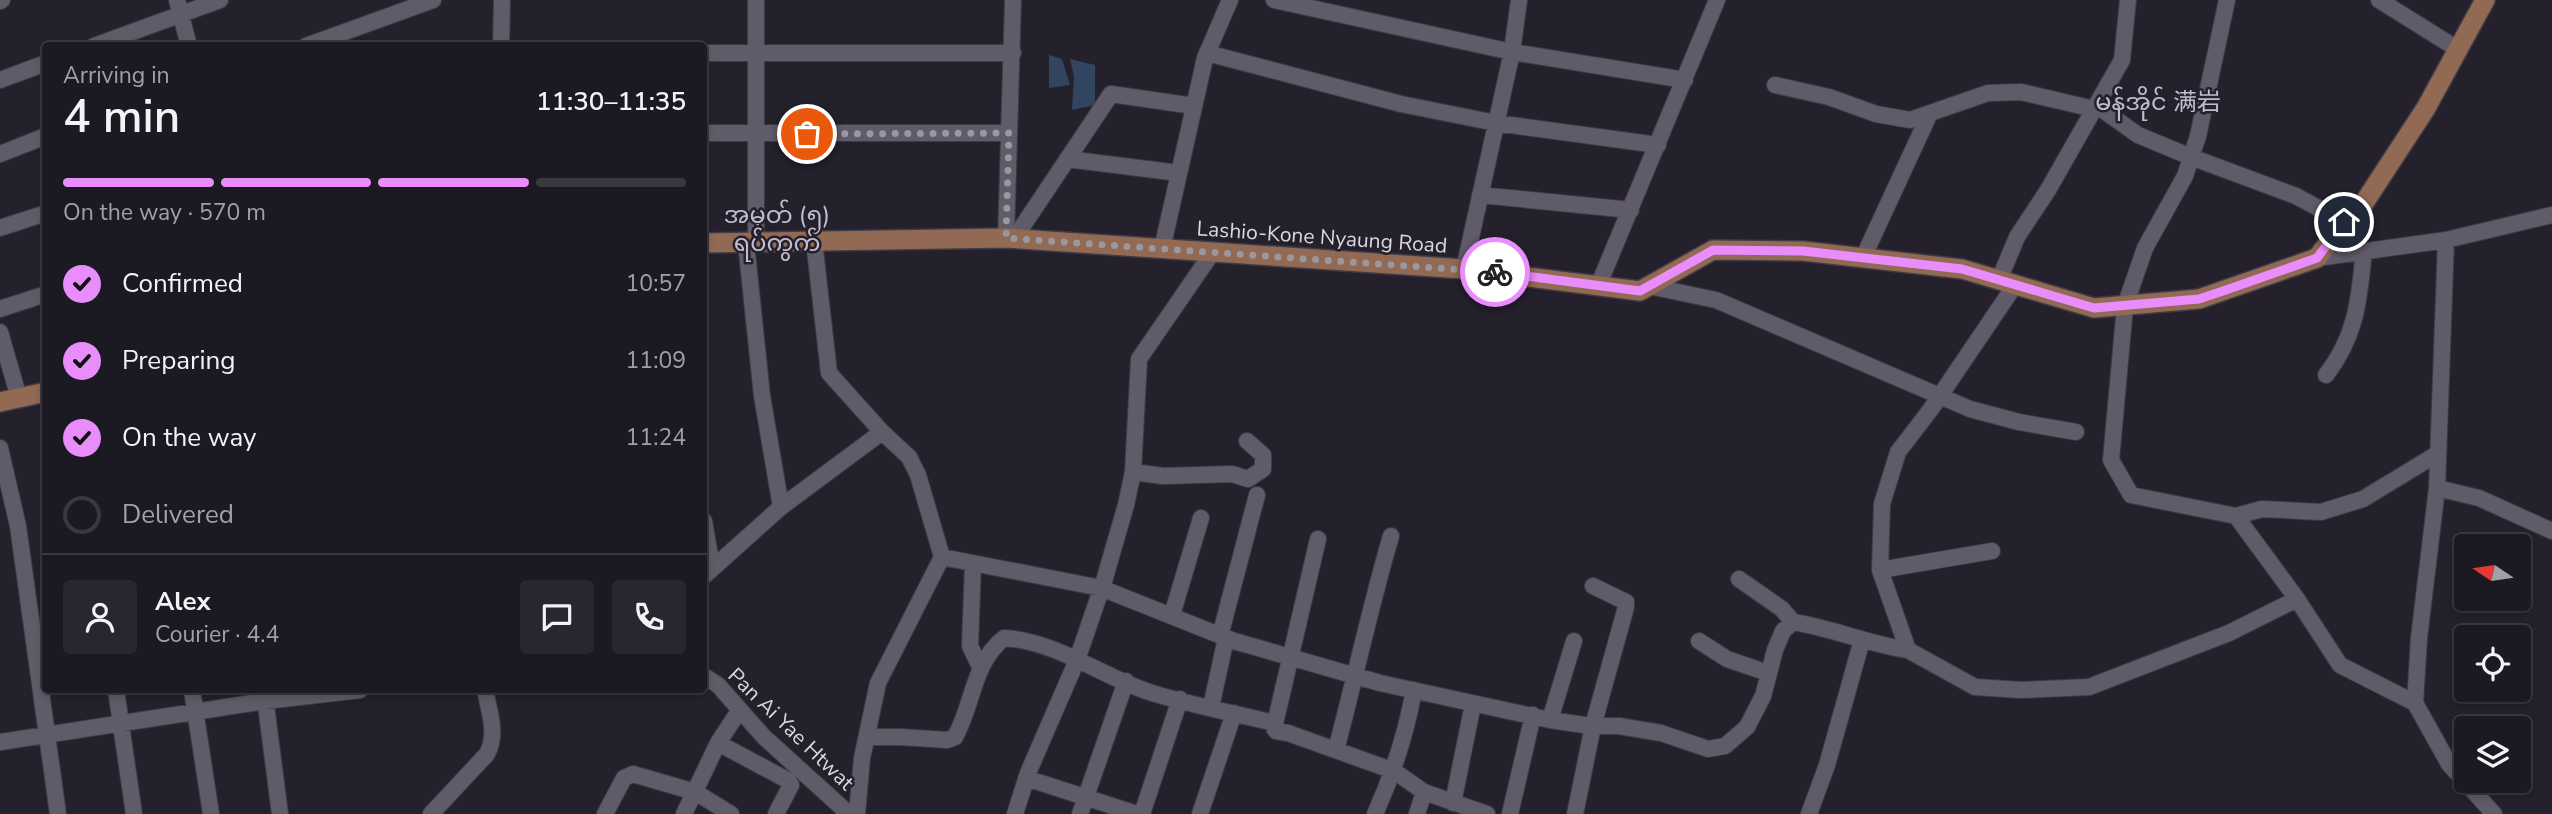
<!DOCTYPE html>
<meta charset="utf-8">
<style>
:root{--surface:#1b1922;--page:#28262f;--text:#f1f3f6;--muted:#a0a0a5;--line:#393840;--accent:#ea8dfc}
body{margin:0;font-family:"Nunito Sans","Noto Sans SC","Noto Sans Myanmar",sans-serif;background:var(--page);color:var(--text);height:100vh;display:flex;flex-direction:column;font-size:26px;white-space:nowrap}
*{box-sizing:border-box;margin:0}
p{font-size:23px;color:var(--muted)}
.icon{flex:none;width:38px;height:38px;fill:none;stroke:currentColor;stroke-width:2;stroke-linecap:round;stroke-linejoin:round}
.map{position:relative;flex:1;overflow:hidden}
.panel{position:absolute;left:42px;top:42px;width:665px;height:651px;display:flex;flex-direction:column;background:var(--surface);border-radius:7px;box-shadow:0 4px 10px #0003,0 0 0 2px var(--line)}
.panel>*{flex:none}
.needle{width:46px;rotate:283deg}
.tools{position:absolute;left:2454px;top:534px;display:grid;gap:14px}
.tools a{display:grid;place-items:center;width:77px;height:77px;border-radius:7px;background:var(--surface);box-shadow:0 4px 10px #0003,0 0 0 2px var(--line);font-size:35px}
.pin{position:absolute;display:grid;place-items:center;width:60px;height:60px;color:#fff;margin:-30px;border:4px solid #fff;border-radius:50%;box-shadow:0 2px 7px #0007}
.courier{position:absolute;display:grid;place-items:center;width:70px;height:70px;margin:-35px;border:5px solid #ea8dfc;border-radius:50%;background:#fff;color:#222;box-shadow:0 2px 9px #0007}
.headline em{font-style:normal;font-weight:600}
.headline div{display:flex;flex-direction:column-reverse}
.headline{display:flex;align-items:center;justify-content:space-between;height:119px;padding:0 21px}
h1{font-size:46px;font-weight:600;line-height:52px}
.bar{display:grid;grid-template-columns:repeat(4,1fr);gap:10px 7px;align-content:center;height:84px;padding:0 21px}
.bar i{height:9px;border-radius:5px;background:var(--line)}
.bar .on{background:var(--accent)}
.bar p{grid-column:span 4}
.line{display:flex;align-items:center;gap:18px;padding:0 21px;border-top:2px solid var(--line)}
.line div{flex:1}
.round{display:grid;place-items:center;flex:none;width:74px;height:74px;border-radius:7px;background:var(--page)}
ol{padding:0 21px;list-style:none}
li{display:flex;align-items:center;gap:21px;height:77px}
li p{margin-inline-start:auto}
li .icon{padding:7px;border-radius:50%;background:var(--accent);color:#111;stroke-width:4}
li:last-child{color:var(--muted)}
li i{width:38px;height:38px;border:4px solid var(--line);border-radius:50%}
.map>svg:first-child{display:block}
</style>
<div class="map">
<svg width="2552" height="814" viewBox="0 0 2552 814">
<rect width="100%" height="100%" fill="#24212d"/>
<path fill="#314560" d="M 1049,55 L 1062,59 L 1070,85 L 1049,88 Z
M 1070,59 L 1095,65 L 1095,105 L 1072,110 L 1074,77 Z"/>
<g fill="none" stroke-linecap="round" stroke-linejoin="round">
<defs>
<path id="minor" d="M 177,0 L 189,46
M 756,0 L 756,243
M 1274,0 L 1512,52 L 1685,80
M 2227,0 L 2198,136 L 2185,176 L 2145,248 L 2125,306 L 2111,460 L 2131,495 L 2236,516 L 2297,599 L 2340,665 L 2415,703
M 2379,0 L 2459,50
M 0,1 L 2,0
M 94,46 L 220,0
M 306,46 L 433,0
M 501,46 L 502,0
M 704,53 L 1013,53
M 1207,53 L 1401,104 L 1496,123 L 1658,145
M 0,80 L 46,63
M 1775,85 L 1829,97 L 1876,114 L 1910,120 L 1988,93 L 2021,92 L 2094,109
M 2096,105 L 2138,135 L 2191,157 L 2296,196 L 2344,222
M 704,133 L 1009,133
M 0,154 L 46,136
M 1067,159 L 1179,173
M 1480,195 L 1631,210
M 0,228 L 46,213
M 1006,238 L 1013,0
M 1014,239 L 1111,94 L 1194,106
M 2446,240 L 2437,488 L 2419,638 L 2415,703 L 2449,764 L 2494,814
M 746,243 L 762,396 L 781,507
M 1162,249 L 1205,58 L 1230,0
M 1863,258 L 1930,113
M 2317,258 L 2446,240 L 2552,215
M 1464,269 L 1512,52 L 1519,0
M 1999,280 L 2017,237 L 2048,190 L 2122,60 L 2128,0
M 1599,284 L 1717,0
M 2015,285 L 1931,409 L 1898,452 L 1882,504 L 1880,570 L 1908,650 L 1975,687 L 2021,690 L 2089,687 L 2229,633 L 2297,599
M 1649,286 L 1716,300 L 1970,409 L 2019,422 L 2076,432
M 0,309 L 46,294
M 0,332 L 19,398
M 2326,375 C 2357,335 2359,299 2364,251
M 882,432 L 909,457 L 918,475 L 942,557 L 1101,588 L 1234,641 L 1380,683 L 1550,720 L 1591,726 L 1619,726 L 1661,733 L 1708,749 L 1725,746 L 1747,727 L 1763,696 L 1775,650 L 1783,631 L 1793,622 C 1832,628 1868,644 1908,650
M 0,448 L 18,526 L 58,814
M 1133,472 L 1163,476 L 1232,474 L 1248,479 L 1263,469 L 1263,455 L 1247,441
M 2437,488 L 2479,498 L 2552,531
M 2236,516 L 2262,509 L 2321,512 L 2363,499 L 2437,454
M 704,521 L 712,568
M 1318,539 L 1274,728 L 1276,731 L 1288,733 L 1394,771 L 1424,792 L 1487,814
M 973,563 L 970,646 L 980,667
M 1880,570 L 1992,551
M 704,576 L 781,507 L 882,432 L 829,373 L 814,241
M 1739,579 L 1782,609 L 1793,622
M 1172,615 L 1201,518
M 1220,636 L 1257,495
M 1699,641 L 1727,659 L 1768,673
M 704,676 L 718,685 L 764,737 L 849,814
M 116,690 L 134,814
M 192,690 L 211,814
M 264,690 L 280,814
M 1211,707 L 1226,638
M 1550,720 L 1574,641
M 867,737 L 901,737 L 947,740 L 955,737 C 974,703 972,664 1004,638 C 1056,641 1101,676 1149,692 C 1190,705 1233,713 1274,723
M 0,742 L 265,701 L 360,690
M 718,743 L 789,781 L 791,785 L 776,814
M 1336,750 C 1355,679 1370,607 1391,536
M 1026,778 L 1137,814
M 1453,803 L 1473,704
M 431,814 L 487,754 C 498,734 489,711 485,690
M 605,814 L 624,778 L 633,774 L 695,792 L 731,814
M 684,814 L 718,743 L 739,711
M 857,814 L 862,758 L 878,683 L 942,557
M 1015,814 L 1028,773 L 1077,660 L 1104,581 L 1126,505 L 1133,472 L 1139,359 L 1212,253
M 1080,814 L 1126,681
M 1142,814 L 1180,699
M 1200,814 L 1234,713
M 1375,814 C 1393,774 1406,734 1414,690
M 1417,814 L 1424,792
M 1510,814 L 1533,715
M 1575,814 L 1593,726 L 1626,607 L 1626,602 L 1593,586
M 1809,814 L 1827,765 L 1862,640"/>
<path id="major" d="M 704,243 L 1006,238 L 1464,269 L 1640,291 L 1713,250 L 1803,251 L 1962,269 L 2094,308 L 2199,299 L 2317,258 L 2344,222 L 2364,203 L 2426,108 L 2485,0
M 0,402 L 46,392"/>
</defs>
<use href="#minor" stroke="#3f3b45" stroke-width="18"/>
<use href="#major" stroke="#3f3b45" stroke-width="22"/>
<use href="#minor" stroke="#5f5b69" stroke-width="16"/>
<use href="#major" stroke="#926953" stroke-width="19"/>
</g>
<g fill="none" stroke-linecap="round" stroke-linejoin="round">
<path stroke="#9a97a1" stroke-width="7" stroke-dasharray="0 12.6" d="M 807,134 L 1009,133 L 1006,238 L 1495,272"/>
<path stroke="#ea8dfc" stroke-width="9" d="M 1495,272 L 1640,291 L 1713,250 L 1803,251 L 1962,269 L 2094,308 L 2199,299 L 2223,291 L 2317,258 L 2344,222"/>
</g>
<g text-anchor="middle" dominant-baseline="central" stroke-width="5" stroke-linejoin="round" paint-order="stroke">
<g font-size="21" fill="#d9d7df" stroke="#24212d">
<text transform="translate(1322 237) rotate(4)">Lashio-Kone Nyaung Road</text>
<text transform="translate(791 729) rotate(44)">Pan Ai Yae Htwat</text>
</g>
<g font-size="24" fill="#c1bccd" stroke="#24212d">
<text x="2158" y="102">မန်အိုင် 满岩</text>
<text x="777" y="215">အမှတ် (၅)<tspan x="777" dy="28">ရပ်ကွက်</tspan></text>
</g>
</g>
</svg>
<div class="tools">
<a><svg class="needle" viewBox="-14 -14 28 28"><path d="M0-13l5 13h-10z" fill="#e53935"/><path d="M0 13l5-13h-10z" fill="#a0a0a5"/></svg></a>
<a><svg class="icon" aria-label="locate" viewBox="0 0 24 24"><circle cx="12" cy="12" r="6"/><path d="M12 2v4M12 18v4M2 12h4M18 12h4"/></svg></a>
<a><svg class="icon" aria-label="layers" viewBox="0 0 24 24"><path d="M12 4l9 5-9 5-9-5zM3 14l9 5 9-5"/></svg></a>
</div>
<div class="pin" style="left:807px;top:134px;background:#ea580c"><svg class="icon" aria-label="bag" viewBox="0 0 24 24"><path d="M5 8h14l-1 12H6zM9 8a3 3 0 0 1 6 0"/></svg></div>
<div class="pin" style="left:2344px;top:222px;background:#1f2937"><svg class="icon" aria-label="home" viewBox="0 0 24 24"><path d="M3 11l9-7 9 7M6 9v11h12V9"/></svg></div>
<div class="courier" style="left:1495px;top:272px"><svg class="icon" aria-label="bike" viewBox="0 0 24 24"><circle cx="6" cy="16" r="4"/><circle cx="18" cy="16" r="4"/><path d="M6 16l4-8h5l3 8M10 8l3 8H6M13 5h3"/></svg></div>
<section class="panel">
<div class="headline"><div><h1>4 min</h1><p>Arriving in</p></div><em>11:30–11:35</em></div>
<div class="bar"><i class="on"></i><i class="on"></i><i class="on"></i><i></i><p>On the way · 570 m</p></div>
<ol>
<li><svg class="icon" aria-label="check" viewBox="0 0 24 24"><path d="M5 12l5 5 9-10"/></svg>Confirmed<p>10:57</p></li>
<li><svg class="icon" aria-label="check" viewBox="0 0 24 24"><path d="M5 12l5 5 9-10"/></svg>Preparing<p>11:09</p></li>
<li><svg class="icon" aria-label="check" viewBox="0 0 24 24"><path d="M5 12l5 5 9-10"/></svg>On the way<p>11:24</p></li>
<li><i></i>Delivered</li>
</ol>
<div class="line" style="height:126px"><a class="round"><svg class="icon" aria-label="person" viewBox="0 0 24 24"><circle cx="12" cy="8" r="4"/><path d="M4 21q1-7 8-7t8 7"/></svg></a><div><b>Alex</b><p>Courier · 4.4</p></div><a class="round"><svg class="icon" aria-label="chat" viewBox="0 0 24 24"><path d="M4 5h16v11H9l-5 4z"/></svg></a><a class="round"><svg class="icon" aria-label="phone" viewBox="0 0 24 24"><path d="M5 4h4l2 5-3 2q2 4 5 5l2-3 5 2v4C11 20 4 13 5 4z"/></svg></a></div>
</section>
</div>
